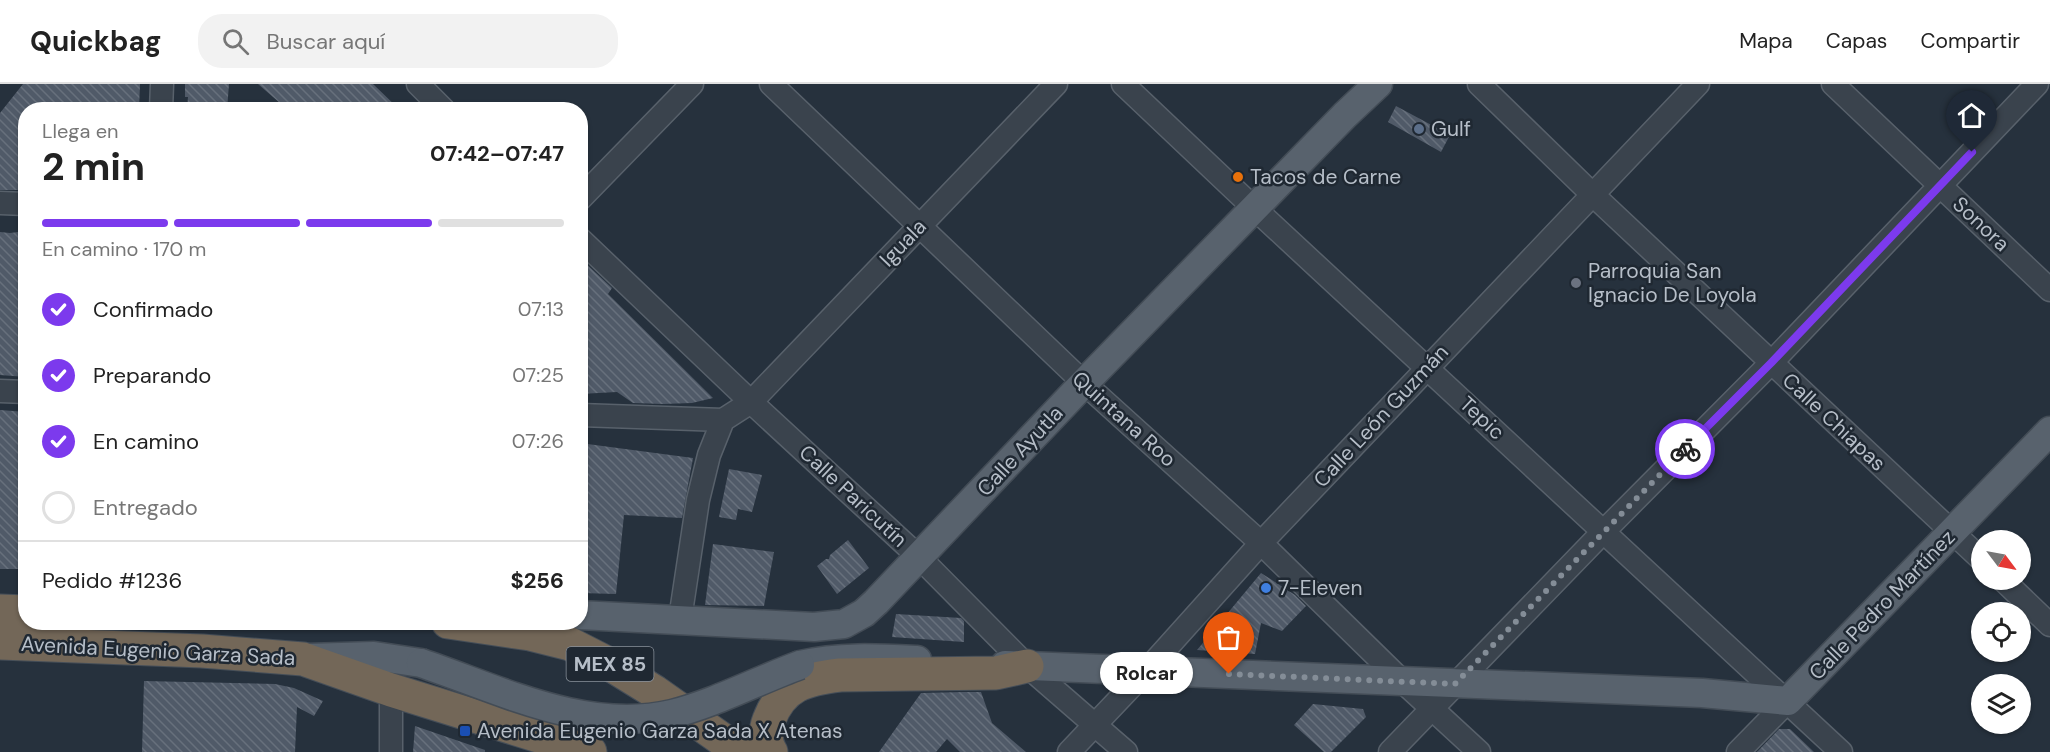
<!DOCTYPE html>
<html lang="es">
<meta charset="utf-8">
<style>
:root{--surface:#fff;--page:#f2f2f2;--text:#222;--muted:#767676;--line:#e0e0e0;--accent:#7c3aed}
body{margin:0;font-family:"DM Sans",sans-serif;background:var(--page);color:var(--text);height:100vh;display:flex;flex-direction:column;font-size:22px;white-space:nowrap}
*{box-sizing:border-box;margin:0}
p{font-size:20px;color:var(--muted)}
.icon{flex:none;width:33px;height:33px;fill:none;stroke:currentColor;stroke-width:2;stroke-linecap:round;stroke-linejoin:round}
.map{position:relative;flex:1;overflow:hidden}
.drawer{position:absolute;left:18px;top:18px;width:570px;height:528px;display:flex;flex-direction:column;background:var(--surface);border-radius:24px;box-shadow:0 2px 4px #0004}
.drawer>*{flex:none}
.needle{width:39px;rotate:122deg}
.fabs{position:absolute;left:1971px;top:446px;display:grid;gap:12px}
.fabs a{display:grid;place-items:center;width:60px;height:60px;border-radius:50%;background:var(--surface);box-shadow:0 2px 4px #0004;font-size:30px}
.pin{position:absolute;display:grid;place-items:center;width:51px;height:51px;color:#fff;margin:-62px -26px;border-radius:50% 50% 50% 0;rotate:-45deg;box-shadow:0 0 6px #0007}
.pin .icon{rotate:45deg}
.courier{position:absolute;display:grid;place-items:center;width:60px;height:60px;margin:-30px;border:4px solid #7c3aed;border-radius:50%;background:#fff;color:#222;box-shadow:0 2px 8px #0007}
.bubble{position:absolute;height:42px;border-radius:21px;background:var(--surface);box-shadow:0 2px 4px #0004;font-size:20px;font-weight:700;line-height:42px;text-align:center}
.head em{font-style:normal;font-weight:700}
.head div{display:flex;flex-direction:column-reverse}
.head{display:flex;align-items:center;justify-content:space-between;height:102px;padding:0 24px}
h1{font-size:39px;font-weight:700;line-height:45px}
.bar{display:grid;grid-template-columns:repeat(4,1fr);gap:9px 6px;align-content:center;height:72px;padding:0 24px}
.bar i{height:8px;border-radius:4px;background:var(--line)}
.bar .selected{background:var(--accent)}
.bar p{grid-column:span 4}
.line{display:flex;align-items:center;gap:15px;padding:0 24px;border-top:2px solid var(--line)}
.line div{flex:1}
ol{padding:0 24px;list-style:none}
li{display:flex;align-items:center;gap:18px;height:66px}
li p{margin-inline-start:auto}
li .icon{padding:6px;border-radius:50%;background:var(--accent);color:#fff;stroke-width:4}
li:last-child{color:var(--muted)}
li i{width:33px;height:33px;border:3px solid var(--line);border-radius:50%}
header{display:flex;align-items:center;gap:36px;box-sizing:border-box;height:84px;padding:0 30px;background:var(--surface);border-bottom:2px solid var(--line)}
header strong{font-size:28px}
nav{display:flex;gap:33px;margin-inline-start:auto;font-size:21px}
.search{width:420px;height:54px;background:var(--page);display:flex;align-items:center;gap:15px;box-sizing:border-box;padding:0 21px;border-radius:24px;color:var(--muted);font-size:22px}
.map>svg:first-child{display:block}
</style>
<header>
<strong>Quickbag</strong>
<div class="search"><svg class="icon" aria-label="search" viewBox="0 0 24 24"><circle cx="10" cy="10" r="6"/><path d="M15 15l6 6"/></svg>Buscar aquí</div>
<nav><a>Mapa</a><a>Capas</a><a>Compartir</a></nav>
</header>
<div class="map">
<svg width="2050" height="668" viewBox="0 0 2050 668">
<defs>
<pattern id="building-back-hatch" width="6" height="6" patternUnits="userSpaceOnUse" patternTransform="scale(1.5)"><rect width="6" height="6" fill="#505a68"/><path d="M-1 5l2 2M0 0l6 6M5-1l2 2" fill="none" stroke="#67707c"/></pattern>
</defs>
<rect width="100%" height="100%" fill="#26313d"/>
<path fill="url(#building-back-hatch)" d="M 23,0 L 140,0 L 139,26 L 26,26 L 26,106 L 0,106 L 0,29 Z
M 185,0 L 229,0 L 227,26 L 187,26 L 188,13 L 185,13 Z
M 258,0 L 373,0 L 400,26 L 288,26 Z
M 1396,22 L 1450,51 L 1441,68 L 1388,38 Z
M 26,147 L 26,293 L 0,291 L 0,148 L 10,149 Z
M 580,174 L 612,204 L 608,210 L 713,314 L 692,319 L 663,320 L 633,319 L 617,308 L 580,310 Z
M 0,326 L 26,328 L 26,485 L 0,485 Z
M 580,359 L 693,374 L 682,434 L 624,431 L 616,510 L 580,509 Z
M 729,385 L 762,391 L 752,428 L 738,425 L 736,436 L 719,433 Z
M 848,456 L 869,484 L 837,510 L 817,482 L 826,475 L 829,475 L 830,471 Z
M 713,460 L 774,468 L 764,522 L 705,521 Z
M 1261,489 L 1295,511 L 1306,522 L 1282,547 L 1261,539 L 1255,570 L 1197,566 Z
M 896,530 L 961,534 L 964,537 L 964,558 L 892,553 Z
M 144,597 L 275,600 L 294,604 L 323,617 L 314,632 L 297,623 L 295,668 L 142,668 Z
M 964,608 L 981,608 L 992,639 L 1026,668 L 960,668 L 947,655 L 936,668 L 879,668 L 921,609 Z
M 1313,620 L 1363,625 L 1366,633 L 1331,668 L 1324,668 L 1294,641 Z
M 415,642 L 485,666 L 485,668 L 413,668 Z
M 1779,645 L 1790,645 L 1814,668 L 1757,668 Z"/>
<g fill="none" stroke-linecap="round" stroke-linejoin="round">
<defs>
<path id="minor" d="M 418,0 L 444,26
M 771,0 L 1084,299 L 1261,459 L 1402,597 L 1479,668
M 1123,0 L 1254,124 L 1841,668
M 1479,0 L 1592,110 L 1982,476
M 1833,0 L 2050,206
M 161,26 L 162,0
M 580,115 L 692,0
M 0,119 L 26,120
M 580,155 L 751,318 L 920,474 L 1027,582 L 1126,668
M 0,307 L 26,308
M 580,331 L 723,336
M 2002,495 L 2050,541
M 680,535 L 698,416 L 709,371 L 723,336 L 751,318 L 1056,0
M 391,668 L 391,606
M 1069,668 L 1146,587 L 1261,459 L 1698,0
M 1390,668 L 1604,447 L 1771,279 L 2037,0
M 1738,668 L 1788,617"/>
<path id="major" d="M 580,531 L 814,543 L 844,540 L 864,529 L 876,518 L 1084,299 L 1345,31 L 1378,0
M 308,574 L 374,572 L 421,579
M 800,581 C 839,572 877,574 917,576
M 1005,581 L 1702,609 L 1788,617 L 2050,347"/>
<path id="highway" d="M 0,527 L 26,528
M 448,538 L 530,550 L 570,560 L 613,582 L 655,608 L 740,668
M 0,559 L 202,567 L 303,575 L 391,606 L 590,668
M 771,668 C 765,659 765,646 769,636 C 782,601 806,595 840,591 L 996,589 L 1027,582"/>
</defs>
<use href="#minor" stroke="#58616b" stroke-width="25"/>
<use href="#major" stroke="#434c56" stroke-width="31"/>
<use href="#highway" stroke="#454e58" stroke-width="35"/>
<use href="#minor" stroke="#3a434d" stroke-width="22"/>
<use href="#major" stroke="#58626d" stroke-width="28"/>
<use href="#highway" stroke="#736758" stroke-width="33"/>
<defs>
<path id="major-bridge" d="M 421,579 C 501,606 586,650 672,630 C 713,620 759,596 800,581"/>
</defs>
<use href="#major-bridge" stroke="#434c56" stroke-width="31" stroke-linecap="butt"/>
<use href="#major-bridge" stroke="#58626d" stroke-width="28"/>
</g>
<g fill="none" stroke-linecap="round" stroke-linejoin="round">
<path stroke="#848d97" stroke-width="6" stroke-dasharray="0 10.8" d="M 1229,590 L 1455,600 L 1685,365"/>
<path stroke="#7c3aed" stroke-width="8" d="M 1685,365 L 1771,279 L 1972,68"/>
</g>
<circle fill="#5c6f8a" stroke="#1f2832" stroke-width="2" cx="1419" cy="45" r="6"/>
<circle fill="#e8710a" stroke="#1f2832" stroke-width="2" cx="1238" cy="93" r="6"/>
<circle fill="#6b7280" stroke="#1f2832" stroke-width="2" cx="1576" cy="199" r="6"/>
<circle fill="#3f7fe0" stroke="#1f2832" stroke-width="2" cx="1266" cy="504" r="6"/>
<rect fill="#1a4fb4" stroke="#1f2832" stroke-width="2" x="459" y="641" width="12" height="12" rx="3"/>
<g text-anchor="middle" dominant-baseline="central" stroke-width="5" stroke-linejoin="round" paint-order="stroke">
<rect fill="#1f2832" stroke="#89919b" stroke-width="1.5" x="566.5" y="563" width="87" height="34" rx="4.5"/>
<g font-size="20" font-weight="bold" fill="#b6bec8">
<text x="610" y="580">MEX 85</text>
</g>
<g font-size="21" fill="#b6bec8" stroke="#1f2832" text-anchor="start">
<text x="1431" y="45">Gulf</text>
<text x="1250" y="93">Tacos de Carne</text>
<text x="1588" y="187">Parroquia San<tspan x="1588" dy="24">Ignacio De Loyola</tspan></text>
<text x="1278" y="504">7-Eleven</text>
<text x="477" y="647">Avenida Eugenio Garza Sada X Atenas</text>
</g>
<g font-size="21" fill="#b6bec8" stroke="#1f2832">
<text transform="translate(1981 140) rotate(43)">Sonora</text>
<text transform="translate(903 159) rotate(-46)">Iguala</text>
<text transform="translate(1381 332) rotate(-47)">Calle León Guzmán</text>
<text transform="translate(1482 334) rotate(43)">Tepic</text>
<text transform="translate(1124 335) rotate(42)">Quintana Roo</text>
<text transform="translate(1834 338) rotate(43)">Calle Chiapas</text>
<text transform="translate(1020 367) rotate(-47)">Calle Ayutla</text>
<text transform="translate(853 412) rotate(43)">Calle Paricutín</text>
<text transform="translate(1882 521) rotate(-46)">Calle Pedro Martínez</text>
<text transform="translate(158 567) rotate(3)">Avenida Eugenio Garza Sada</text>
</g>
</g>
</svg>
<div class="fabs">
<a><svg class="needle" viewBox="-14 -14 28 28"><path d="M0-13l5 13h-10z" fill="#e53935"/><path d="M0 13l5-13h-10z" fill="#767676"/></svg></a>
<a><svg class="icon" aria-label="locate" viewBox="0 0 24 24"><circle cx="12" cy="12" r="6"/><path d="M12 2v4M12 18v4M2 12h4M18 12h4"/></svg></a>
<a><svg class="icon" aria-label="layers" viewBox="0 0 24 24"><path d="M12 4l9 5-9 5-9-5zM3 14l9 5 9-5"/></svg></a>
</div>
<div class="pin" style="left:1229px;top:590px;background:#ea580c"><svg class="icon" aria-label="bag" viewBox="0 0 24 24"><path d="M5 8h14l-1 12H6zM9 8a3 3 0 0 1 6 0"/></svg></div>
<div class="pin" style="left:1972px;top:68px;background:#1f2937"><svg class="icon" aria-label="home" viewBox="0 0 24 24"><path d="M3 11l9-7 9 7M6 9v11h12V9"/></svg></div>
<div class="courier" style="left:1685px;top:365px"><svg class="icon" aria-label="bike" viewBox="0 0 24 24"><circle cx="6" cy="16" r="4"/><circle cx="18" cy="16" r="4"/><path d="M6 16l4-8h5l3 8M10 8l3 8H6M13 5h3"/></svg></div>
<div class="bubble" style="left:1100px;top:568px;width:93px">Rolcar</div>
<section class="drawer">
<div class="head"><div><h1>2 min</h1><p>Llega en</p></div><em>07:42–07:47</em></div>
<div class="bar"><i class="selected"></i><i class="selected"></i><i class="selected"></i><i></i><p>En camino · 170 m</p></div>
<ol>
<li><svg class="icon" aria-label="check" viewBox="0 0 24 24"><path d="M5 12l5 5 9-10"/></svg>Confirmado<p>07:13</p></li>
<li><svg class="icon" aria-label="check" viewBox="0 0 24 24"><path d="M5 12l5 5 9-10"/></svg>Preparando<p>07:25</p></li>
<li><svg class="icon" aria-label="check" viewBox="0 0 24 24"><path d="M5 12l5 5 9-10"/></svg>En camino<p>07:26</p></li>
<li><i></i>Entregado</li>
</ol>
<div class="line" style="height:78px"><div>Pedido #1236</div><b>$256</b></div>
</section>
</div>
